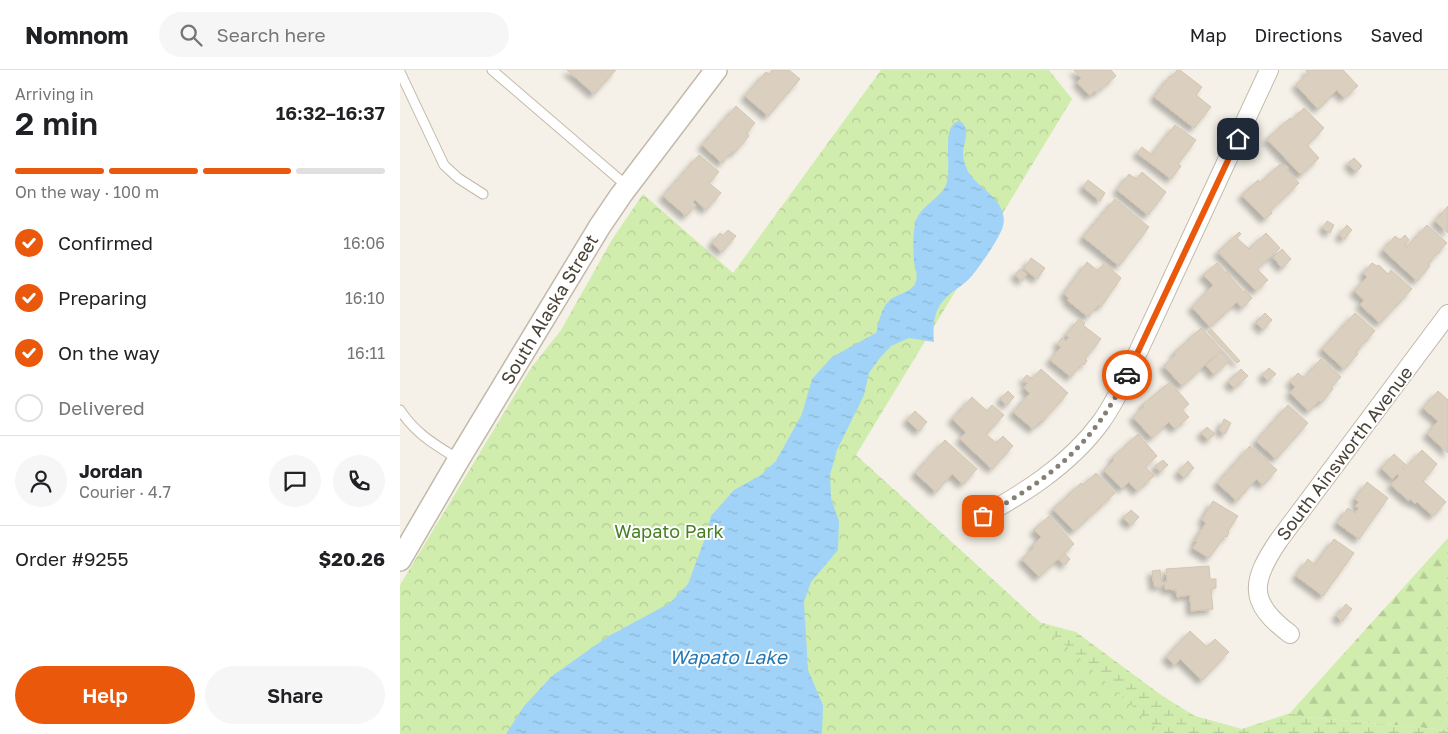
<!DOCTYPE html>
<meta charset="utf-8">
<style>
:root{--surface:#fff;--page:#f6f6f6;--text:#202124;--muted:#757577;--line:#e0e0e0;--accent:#ea580c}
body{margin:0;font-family:"Golos Text",sans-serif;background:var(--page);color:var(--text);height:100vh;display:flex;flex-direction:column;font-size:19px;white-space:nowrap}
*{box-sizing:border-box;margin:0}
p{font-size:16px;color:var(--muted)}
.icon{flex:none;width:28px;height:28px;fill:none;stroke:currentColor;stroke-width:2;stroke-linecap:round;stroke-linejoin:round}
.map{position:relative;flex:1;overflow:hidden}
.side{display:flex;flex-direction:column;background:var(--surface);width:400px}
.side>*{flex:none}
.pin{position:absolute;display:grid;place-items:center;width:42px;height:42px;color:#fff;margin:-21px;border-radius:10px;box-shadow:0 2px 8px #0006}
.courier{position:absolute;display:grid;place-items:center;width:50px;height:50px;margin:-25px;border:4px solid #ea580c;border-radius:50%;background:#fff;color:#222;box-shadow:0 1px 6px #0007}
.headline em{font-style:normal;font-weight:600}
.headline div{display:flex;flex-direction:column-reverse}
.headline{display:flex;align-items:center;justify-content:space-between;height:85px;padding:0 15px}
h1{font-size:32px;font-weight:600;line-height:38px}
.bar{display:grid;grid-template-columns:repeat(4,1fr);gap:8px 5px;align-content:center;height:60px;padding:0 15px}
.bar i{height:6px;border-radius:4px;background:var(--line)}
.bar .current{background:var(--accent)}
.bar p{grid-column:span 4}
.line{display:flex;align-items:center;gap:12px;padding:0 15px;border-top:1px solid var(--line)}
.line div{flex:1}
.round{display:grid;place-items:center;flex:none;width:52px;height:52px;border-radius:26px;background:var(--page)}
ol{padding:0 15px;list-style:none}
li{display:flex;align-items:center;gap:15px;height:55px}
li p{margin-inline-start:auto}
li .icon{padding:5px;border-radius:50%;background:var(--accent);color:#fff;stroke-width:4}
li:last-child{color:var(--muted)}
li i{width:28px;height:28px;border:2px solid var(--line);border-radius:50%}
.cta{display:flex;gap:10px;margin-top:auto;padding:10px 15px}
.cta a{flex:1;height:58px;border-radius:30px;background:var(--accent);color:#fff;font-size:20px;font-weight:600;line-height:58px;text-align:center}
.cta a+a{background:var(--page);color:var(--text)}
header{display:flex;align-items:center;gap:30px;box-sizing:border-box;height:70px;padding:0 25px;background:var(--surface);border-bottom:1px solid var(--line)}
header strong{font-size:24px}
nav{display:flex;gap:28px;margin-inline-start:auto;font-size:18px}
.search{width:350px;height:45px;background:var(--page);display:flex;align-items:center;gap:12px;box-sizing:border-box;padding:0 18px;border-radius:28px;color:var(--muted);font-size:19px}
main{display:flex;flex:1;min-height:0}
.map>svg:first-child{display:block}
</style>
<header>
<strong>Nomnom</strong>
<div class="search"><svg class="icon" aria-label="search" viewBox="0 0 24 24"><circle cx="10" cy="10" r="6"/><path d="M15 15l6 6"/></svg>Search here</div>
<nav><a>Map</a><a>Directions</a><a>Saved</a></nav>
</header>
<main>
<section class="side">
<div class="headline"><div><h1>2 min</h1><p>Arriving in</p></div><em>16:32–16:37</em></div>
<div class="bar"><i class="current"></i><i class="current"></i><i class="current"></i><i></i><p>On the way · 100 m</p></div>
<ol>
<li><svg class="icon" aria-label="check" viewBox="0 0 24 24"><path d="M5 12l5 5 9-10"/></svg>Confirmed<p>16:06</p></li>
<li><svg class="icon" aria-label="check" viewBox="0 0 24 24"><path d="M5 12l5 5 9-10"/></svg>Preparing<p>16:10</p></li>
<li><svg class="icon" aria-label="check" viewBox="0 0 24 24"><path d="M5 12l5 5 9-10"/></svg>On the way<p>16:11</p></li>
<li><i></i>Delivered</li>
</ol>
<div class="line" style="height:90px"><a class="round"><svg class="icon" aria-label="person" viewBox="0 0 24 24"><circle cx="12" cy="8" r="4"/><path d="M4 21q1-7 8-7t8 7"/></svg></a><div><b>Jordan</b><p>Courier · 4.7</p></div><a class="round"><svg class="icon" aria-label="chat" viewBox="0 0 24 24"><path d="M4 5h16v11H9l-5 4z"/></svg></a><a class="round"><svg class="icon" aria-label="phone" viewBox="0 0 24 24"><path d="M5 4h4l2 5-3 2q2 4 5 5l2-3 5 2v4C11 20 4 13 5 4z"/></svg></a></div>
<div class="line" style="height:65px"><div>Order #9255</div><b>$20.26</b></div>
<div class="cta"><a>Help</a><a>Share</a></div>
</section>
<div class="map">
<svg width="1048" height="664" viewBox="0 0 1048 664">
<defs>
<pattern id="forest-firs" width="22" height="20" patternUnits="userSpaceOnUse" patternTransform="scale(1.25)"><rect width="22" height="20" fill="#d0edae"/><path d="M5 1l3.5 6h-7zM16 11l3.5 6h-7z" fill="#b4cc96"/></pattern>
<pattern id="wetland-marsh" width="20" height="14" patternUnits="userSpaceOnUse" patternTransform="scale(1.25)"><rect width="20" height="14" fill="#d0edae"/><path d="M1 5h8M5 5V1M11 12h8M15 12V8" fill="none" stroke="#b4cc96"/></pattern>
<pattern id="park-crowns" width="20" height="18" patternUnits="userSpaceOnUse" patternTransform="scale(1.25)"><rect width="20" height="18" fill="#d0edae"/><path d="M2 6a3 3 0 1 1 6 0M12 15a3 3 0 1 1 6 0" fill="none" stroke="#b4cc96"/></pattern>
<pattern id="water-ripples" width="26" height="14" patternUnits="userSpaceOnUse" patternTransform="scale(1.25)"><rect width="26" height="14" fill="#a0d3f7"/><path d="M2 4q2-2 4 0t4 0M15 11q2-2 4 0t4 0" fill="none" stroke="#8bb6d4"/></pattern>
<filter id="shadow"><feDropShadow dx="-4.5" dy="4.5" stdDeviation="2.5" flood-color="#0004"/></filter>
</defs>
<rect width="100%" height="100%" fill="#f5f1e8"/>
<path fill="url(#forest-firs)" d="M 1048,468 L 1048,660 L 906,647 L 890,643 Z"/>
<path fill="url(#wetland-marsh)" d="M 639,552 L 676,562 L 764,627 L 795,646 L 842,659 L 890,643 L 906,647 L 1048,660 L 1048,664 L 722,664 Z"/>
<path fill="url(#park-crowns)" d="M 481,0 L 649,0 L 672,29 L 456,385 L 763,664 L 0,664 L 0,515 L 131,298 L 161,260 L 213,168 L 243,124 L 333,203 Z"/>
<path fill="url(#water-ripples)" d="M 559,51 C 572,57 564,71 563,82 C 563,87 564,92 566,97 C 573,116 598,123 603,144 C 604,148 604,152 603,156 C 600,168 577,201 568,210 C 558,219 547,224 540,235 C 533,246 533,260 534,272 L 509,268 L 491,276 L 479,289 L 469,303 L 464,325 L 437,380 L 430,405 L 431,428 L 439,451 L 438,480 L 411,512 L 404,532 L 408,600 L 423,635 L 422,664 L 106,664 L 124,636 L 152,606 L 207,567 L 270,533 L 288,514 L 304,471 L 311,446 L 334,420 L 361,405 L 376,391 L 402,344 L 412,309 L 432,287 L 476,263 C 479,253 481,238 489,231 C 497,223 513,223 516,211 C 518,206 515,198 514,192 C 513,180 513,166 515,154 C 519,136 539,130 546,115 C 553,99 540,55 559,51 Z"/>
<path fill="#dbd0bf" stroke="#d3c5af" filter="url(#shadow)" d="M 167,0 L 216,0 L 194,24 Z
M 372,0 L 389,0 L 400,9 L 368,46 L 345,26 L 366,2 L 369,4 Z
M 674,0 L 711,0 L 716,6 L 696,23 L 695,21 L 690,26 L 677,12 L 681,8 Z
M 777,0 L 780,0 L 802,17 L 796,25 L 811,37 L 794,58 L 754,27 L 770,6 L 772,7 Z
M 907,0 L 943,0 L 958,16 L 944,28 L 937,20 L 918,39 L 896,15 L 908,4 L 906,1 Z
M 336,36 L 355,53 L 347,63 L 349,66 L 334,83 L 332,81 L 322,93 L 302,75 Z
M 904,38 L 924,58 L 907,75 L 919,88 L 901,105 L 867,69 L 890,48 L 892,50 Z
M 775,55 L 796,70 L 778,94 L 781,96 L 771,109 L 737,83 L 742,77 L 752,85 Z
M 299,85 L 319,102 L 309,113 L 321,123 L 306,140 L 295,130 L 293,132 L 296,135 L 286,146 L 263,126 Z
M 954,88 L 962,96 L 956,102 L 948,93 Z
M 880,94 L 883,97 L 886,95 L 889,98 L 887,100 L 899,113 L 870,141 L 872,143 L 865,149 L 842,125 L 858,110 L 860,113 Z
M 742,102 L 766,122 L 748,145 L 717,120 L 729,104 L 736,109 Z
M 688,110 L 705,123 L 700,131 L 683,117 Z
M 715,129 L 749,157 L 719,196 L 683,167 Z
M 1048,136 L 1048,163 L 1035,151 Z
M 927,151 L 934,155 L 930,163 L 923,158 Z
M 947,155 L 952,160 L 944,169 L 939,165 Z
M 1027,155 L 1047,173 L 1028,194 L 1030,196 L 1017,211 L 983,180 L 995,166 L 1000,170 L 1005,165 L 1009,170 L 1005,175 L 1007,177 Z
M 328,160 L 336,166 L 322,182 L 312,173 L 320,163 L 323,166 Z
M 839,162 L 841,164 L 837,168 L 849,179 L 866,163 L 880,178 L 857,199 L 868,210 L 856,221 L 818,182 Z
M 882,179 L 891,189 L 882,198 L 873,187 Z
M 631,188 L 645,198 L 637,209 L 624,199 Z
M 687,192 L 698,201 L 704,193 L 721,208 L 701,237 L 698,235 L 688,247 L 667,230 L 669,228 L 664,224 Z
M 817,193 L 826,203 L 827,201 L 831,206 L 830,207 L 844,222 L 845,221 L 852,228 L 842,238 L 837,232 L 810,257 L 792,237 L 813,215 L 803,205 Z
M 972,193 L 977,196 L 979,195 L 988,204 L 991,200 L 1012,219 L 980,253 L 960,235 L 964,230 L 954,221 L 967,207 L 963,203 Z
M 620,199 L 627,204 L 622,211 L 615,205 Z
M 865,243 L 872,250 L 863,260 L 856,252 Z
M 955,243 L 975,261 L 956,282 L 958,284 L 944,299 L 922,279 Z
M 679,249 L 685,253 L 683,255 L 701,269 L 685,289 L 687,291 L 684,295 L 682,293 L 671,307 L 650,290 L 661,277 L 657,274 L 662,268 L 666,271 L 669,267 L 666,265 Z
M 801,258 L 821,280 L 782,316 L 764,296 L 776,285 L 774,283 Z
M 811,259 L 840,291 L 837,293 L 808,262 Z
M 821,282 L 829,291 L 814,305 L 806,295 Z
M 921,289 L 941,307 L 931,317 L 933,319 L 921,333 L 919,331 L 909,341 L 890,323 L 895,317 L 890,312 L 898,303 L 904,308 Z
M 869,298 L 876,304 L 868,311 L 862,305 Z
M 641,299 L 668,323 L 642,352 L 641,351 L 633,359 L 613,342 L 630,323 L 624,318 L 628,313 L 623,309 L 627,305 L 632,309 Z
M 841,299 L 848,306 L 834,318 L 828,312 Z
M 770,312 L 789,334 L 782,340 L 789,347 L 775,359 L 769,352 L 752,368 L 733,347 L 744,337 L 742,335 Z
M 608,321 L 614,327 L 607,335 L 600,329 Z
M 1038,321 L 1048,330 L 1048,383 L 1027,364 L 1038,351 L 1023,338 Z
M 572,327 L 587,341 L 592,335 L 604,345 L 586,364 L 596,373 L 603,366 L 613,376 L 592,399 L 560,369 L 566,362 L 552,349 Z
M 888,335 L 908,353 L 876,389 L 856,371 Z
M 515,341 L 527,352 L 519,361 L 507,350 Z
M 824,349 L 831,353 L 825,364 L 819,360 Z
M 807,357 L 815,364 L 808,370 L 801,363 Z
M 738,364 L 757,386 L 745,397 L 754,406 L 737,421 L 729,412 L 722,419 L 704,400 L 714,390 L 712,388 Z
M 545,370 L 577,399 L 563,414 L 552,404 L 536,422 L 515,403 Z
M 850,376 L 877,400 L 863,415 L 856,409 L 837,431 L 817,413 Z
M 1022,380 L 1037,394 L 1023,411 L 1046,432 L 1033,446 L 1017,432 L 1015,434 L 1010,429 L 1009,431 L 991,415 L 999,406 L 997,404 L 993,409 L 981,398 L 994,384 L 1006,395 L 1003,398 L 1004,400 Z
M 763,390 L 768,395 L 760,402 L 755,396 Z
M 788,391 L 794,398 L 784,408 L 778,402 Z
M 696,403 L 715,423 L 674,461 L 653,439 L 681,413 L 683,415 Z
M 967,412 L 988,428 L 959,469 L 937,453 L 948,438 L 955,443 L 959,438 L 955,436 L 959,432 L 955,429 Z
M 813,431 L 838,446 L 828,461 L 829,462 L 827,467 L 825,466 L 809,488 L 793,478 L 797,472 L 795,471 L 806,453 L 802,450 Z
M 731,440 L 739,447 L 731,455 L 723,448 Z
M 649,446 L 674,474 L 639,507 L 622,489 L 634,478 L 632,476 L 641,467 L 634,460 Z
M 934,469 L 954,483 L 923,526 L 896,506 L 908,489 L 915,495 Z
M 665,484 L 670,489 L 665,495 L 659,490 Z
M 809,496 L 810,509 L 816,509 L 816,518 L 811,519 L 813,539 L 791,541 L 790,525 L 777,527 L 776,520 L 765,519 L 764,512 L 767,512 L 766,499 Z
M 760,500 L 762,516 L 754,516 L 752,501 Z
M 946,534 L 952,539 L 942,551 L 936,546 Z
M 790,561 L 807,577 L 815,569 L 829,582 L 802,610 L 780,589 L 775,595 L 766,587 Z"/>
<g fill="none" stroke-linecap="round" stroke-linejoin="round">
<defs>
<path id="service" d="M 92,0 L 227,116
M 0,2 L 44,95 L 58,108 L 83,124
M 0,340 C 16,364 34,374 58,389"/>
<path id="minor" d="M 574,451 C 621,425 668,397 701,352 C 713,335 723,315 732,295 L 869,0
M 890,564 C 847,532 851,511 879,470 L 1048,244"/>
<path id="tertiary" d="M 0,490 L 59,389 L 200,156 L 221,125 L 316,0"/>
</defs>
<use href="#service" stroke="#c2b9aa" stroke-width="11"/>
<use href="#minor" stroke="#c2b9aa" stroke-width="20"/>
<use href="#tertiary" stroke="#c2b9aa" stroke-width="24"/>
<use href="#service" stroke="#fff" stroke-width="9"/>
<use href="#minor" stroke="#fff" stroke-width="18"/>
<use href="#tertiary" stroke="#fff" stroke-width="21"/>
</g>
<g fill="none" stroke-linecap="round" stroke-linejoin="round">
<path stroke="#857f74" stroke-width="5" stroke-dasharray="0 9" d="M 583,446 C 649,410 694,374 727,305"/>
<path stroke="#ea580c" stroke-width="6" d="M 727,305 L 838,69"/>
</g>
<g text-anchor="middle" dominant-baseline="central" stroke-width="4" stroke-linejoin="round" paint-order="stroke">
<g font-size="18" fill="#494236" stroke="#fff">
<text transform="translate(149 239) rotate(-59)">South Alaska Street</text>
<text transform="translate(944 383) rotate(-53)">South Ainsworth Avenue</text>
</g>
<g font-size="18" fill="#478123" stroke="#fff">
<text x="269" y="461">Wapato Park</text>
</g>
<g font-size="19" font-style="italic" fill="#2479b6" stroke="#fff">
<text x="328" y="586">Wapato Lake</text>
</g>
</g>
</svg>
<div class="pin" style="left:583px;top:446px;background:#ea580c"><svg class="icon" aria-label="bag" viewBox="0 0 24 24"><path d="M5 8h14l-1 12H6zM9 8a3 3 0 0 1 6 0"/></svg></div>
<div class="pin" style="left:838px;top:69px;background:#1f2937"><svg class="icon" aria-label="home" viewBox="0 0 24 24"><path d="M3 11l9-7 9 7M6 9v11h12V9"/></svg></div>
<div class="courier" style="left:727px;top:305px"><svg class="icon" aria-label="car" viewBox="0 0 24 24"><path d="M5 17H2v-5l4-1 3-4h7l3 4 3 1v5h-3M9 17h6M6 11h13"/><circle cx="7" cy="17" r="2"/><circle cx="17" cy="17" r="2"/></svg></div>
</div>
</main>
